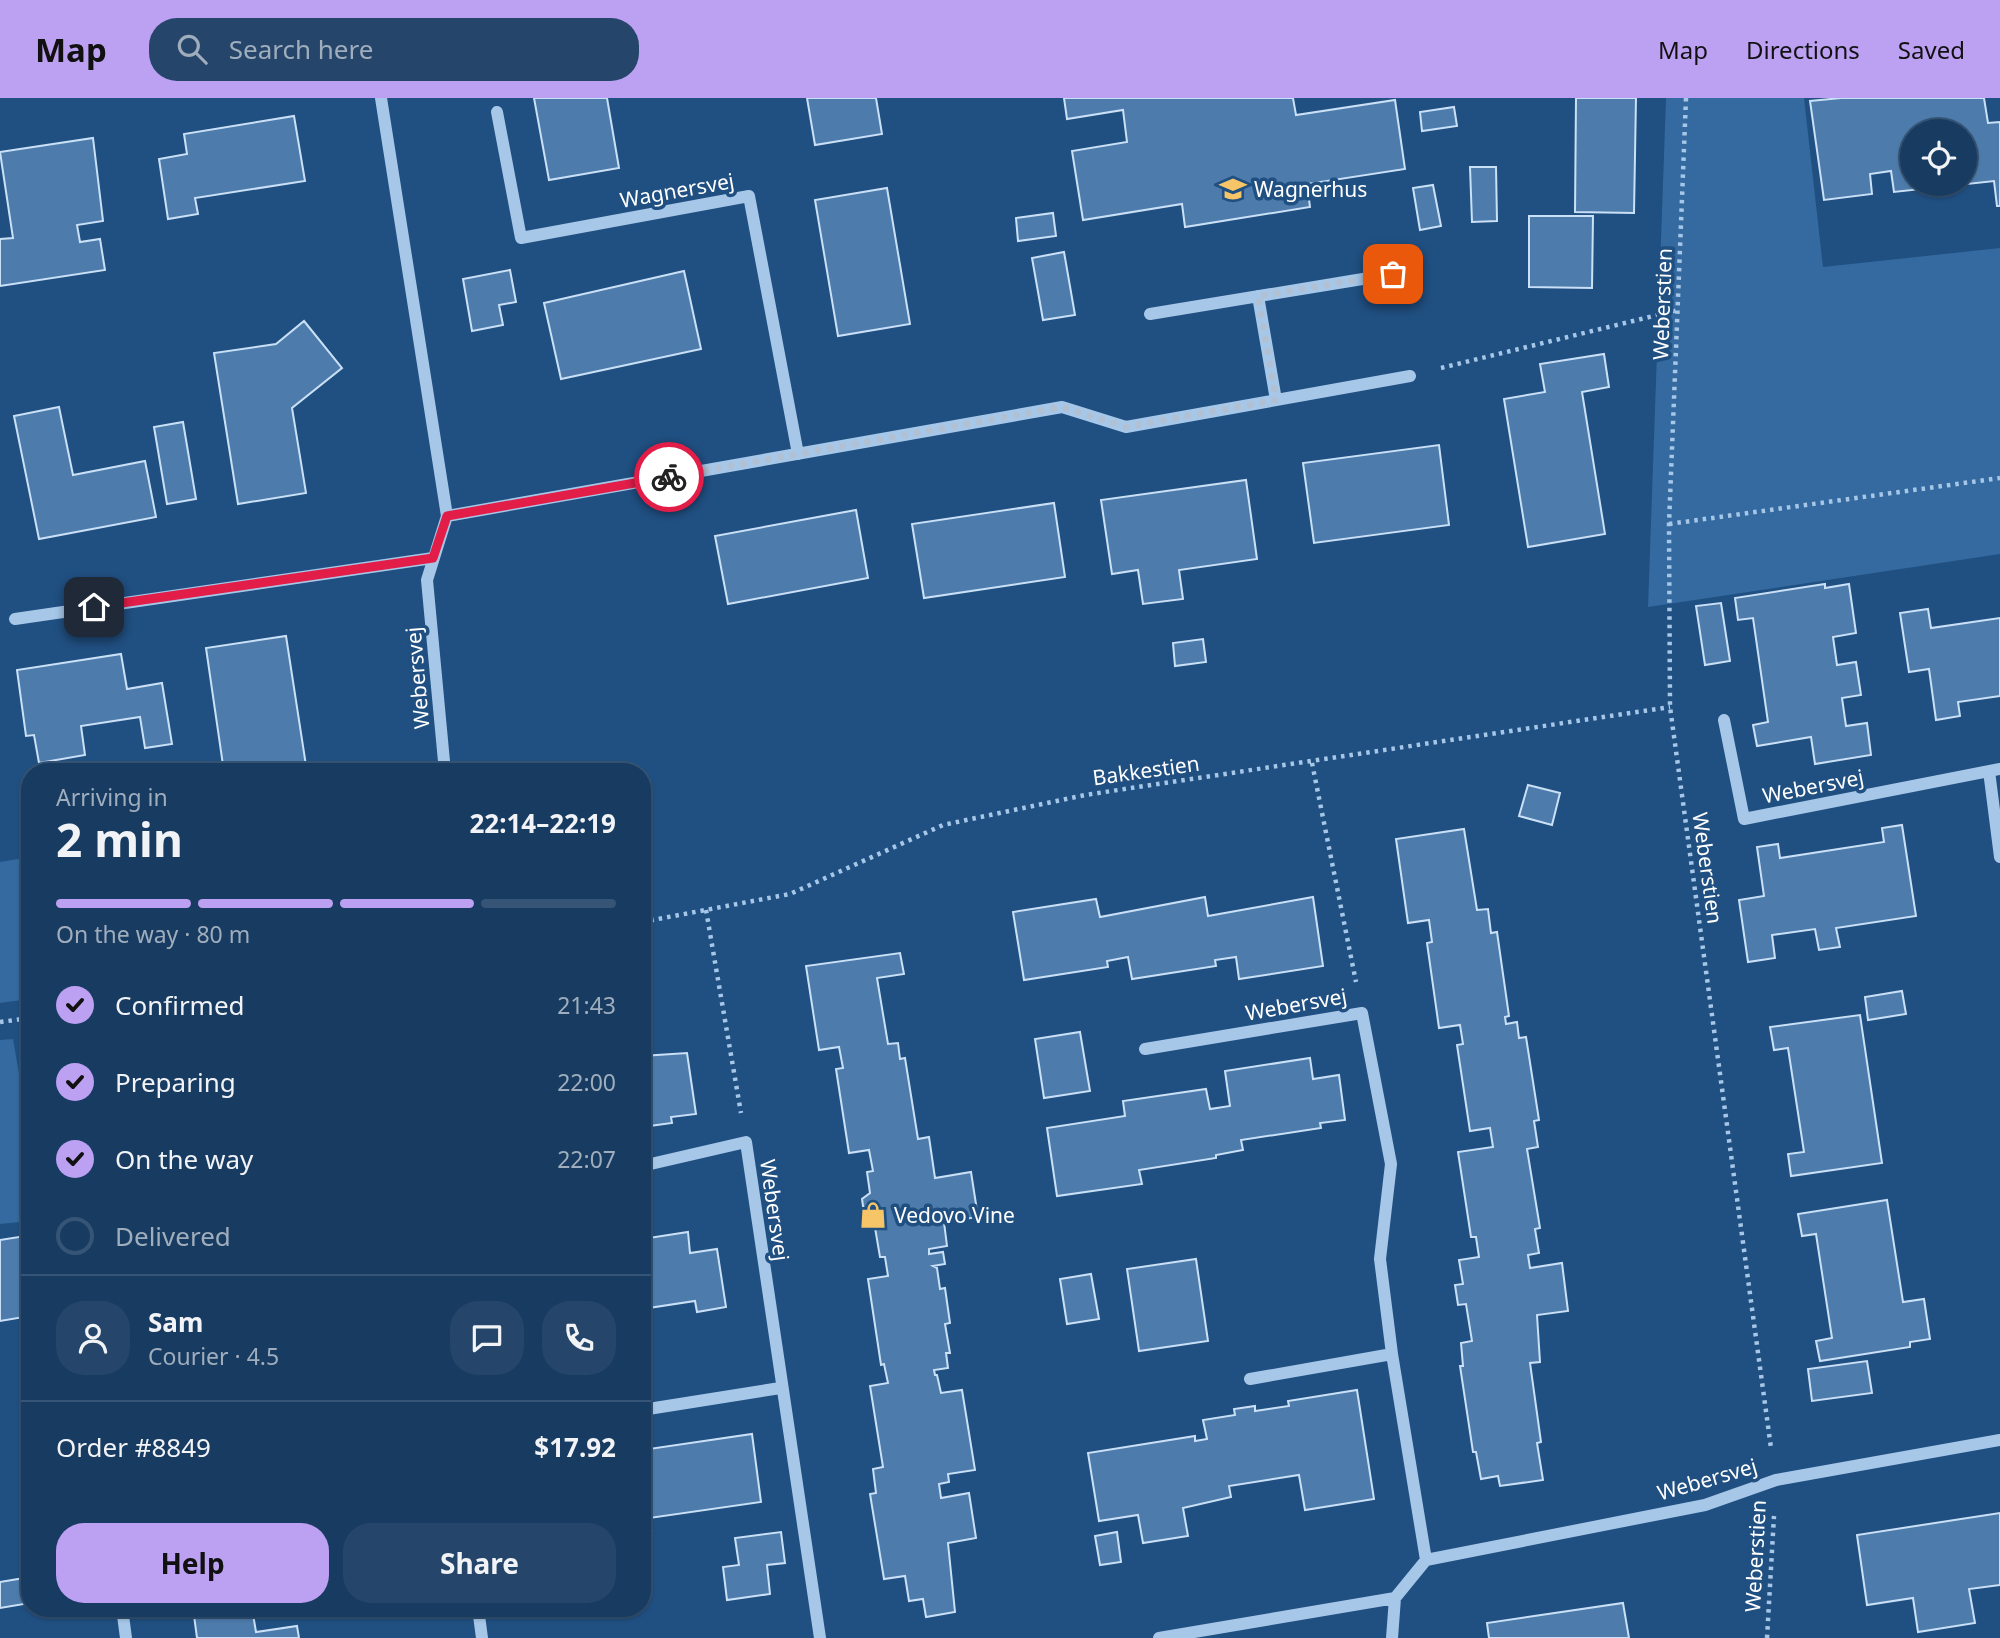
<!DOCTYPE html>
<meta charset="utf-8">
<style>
:root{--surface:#183b61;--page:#25466a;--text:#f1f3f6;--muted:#9fadbd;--line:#365576;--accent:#bca0f2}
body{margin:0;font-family:"Noto Sans",sans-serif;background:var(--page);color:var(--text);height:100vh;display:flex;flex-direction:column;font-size:26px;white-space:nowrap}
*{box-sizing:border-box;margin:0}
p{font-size:23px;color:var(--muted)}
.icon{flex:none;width:38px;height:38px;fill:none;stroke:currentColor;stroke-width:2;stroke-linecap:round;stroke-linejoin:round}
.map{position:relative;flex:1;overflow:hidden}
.panel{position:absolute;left:21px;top:665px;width:630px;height:854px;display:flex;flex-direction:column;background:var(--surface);border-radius:28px;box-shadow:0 2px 5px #0004,0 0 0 2px var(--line)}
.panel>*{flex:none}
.fabs{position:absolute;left:1900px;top:21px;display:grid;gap:14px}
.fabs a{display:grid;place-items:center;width:77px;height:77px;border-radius:50%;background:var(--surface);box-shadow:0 2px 5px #0004,0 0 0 2px var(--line);font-size:35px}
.pin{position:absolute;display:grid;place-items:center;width:60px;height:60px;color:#fff;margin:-30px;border-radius:14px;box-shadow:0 4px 10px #0006}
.courier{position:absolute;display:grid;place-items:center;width:70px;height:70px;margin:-35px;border:5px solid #e11d48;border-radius:50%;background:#fff;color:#222;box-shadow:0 2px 9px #0007}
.overview em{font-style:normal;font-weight:700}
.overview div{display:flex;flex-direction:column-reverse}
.overview{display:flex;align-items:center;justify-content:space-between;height:119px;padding:0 35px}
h1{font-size:46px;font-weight:700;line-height:52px}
.bar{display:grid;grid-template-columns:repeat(4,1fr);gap:10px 7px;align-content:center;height:84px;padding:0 35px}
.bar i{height:9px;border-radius:5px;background:var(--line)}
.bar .on{background:var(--accent)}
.bar p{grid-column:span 4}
.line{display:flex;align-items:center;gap:18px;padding:0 35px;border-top:2px solid var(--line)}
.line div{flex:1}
.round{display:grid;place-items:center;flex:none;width:74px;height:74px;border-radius:28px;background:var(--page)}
ol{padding:0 35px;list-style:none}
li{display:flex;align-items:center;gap:21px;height:77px}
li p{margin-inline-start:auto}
li .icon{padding:7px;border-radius:50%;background:var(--accent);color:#111;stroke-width:4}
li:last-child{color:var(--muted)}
li i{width:38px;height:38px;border:4px solid var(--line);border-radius:50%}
.action{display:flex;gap:14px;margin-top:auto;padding:14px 35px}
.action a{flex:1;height:80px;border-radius:28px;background:var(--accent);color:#111;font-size:28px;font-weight:700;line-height:80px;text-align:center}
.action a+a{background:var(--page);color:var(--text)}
header{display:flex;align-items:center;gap:42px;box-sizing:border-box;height:98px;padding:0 35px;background:var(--accent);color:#111}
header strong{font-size:33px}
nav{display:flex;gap:38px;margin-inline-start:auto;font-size:24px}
.search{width:490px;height:63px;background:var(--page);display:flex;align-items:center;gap:18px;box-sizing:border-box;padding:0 24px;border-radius:28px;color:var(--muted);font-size:26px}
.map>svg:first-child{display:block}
</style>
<header>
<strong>Map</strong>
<div class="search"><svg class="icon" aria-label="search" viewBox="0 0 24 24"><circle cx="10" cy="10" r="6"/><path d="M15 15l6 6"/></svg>Search here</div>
<nav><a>Map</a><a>Directions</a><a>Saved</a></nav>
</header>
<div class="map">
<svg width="2000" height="1540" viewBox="0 0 2000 1540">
<rect width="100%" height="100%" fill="#204f81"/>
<path fill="#346a9f" d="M 1666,0 L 1804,0 L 1823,169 L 2000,150 L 2000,456 L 1648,509 Z
M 30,759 L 30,901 L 0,905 L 0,764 Z
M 13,941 L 30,1038 L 30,1123 L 0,1126 L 0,942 Z"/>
<path fill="#4d7cac" stroke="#cae0f6" stroke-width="2" fill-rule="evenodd" d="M 534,0 L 607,0 L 619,70 L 549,82 Z
M 807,0 L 876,0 L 882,36 L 815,47 Z
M 1064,0 L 1293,0 L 1296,17 L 1395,2 L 1405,71 L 1307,86 L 1310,109 L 1185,129 L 1182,106 L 1083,122 L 1072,53 L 1127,44 L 1123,12 L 1067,21 Z
M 1576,0 L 1636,0 L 1634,115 L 1575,114 Z
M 1841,0 L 1984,0 L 1988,25 L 2000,24 L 2000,108 L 1997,108 L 1994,83 L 1894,94 L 1891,73 L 1870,76 L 1872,96 L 1824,102 L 1810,3 ZM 1913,33 L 1965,33 L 1965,86 L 1913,86 Z
M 1454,9 L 1457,28 L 1422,33 L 1420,14 Z
M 294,18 L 305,83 L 195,100 L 198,116 L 168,121 L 159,61 L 187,56 L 184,36 Z
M 93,40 L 103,123 L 77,127 L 80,144 L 100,141 L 105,172 L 0,188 L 0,141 L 13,140 L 0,54 Z
M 1470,69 L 1496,69 L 1497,123 L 1472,124 Z
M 1433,87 L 1441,128 L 1420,132 L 1413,90 Z
M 887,90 L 910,226 L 838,238 L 815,102 Z
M 1053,115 L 1056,138 L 1018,143 L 1016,120 Z
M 1529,118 L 1593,118 L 1592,190 L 1529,189 Z
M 1064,154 L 1075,217 L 1043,222 L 1032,160 Z
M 510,172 L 516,204 L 499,207 L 503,227 L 472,233 L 463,181 Z
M 684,173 L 701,251 L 561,281 L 544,205 Z
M 304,223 L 342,270 L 292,310 L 306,395 L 238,406 L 214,255 L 276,246 Z
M 1604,256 L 1609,289 L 1582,294 L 1605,436 L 1528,449 L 1504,301 L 1545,294 L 1540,266 Z
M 59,309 L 73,377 L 145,363 L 156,419 L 39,441 L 14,318 Z
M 183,324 L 196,401 L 167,406 L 154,329 Z
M 1439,347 L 1449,427 L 1314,445 L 1303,365 Z
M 1246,382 L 1257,461 L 1179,472 L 1183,501 L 1143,506 L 1138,472 L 1112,476 L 1101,402 Z
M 1054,405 L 1065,479 L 924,500 L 912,426 Z
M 856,412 L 868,480 L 728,506 L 715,438 Z
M 1825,486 L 1825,490 L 1849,486 L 1856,535 L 1833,539 L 1837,567 L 1856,564 L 1861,597 L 1842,600 L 1846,628 L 1867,625 L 1871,657 L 1815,666 L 1811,639 L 1757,648 L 1753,627 L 1768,624 L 1753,520 L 1738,522 L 1735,500 Z
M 1721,505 L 1730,563 L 1705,567 L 1696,508 Z
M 1928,511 L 1931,530 L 2000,520 L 2000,598 L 1958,604 L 1960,618 L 1936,622 L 1929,571 L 1909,574 L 1900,515 Z
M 286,538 L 307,674 L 224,674 L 206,550 Z
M 1203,541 L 1206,564 L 1175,568 L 1173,545 Z
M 121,556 L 127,591 L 162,585 L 172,646 L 145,650 L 140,619 L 81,628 L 85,657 L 39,665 L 34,637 L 26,638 L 17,572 Z
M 1528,687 L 1560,695 L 1552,727 L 1519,718 Z
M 1902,727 L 1916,818 L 1836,830 L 1840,849 L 1819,852 L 1815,831 L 1772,837 L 1775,860 L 1748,864 L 1739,802 L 1764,798 L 1757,749 L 1778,746 L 1780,760 L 1884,744 L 1882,730 Z
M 1464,731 L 1477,812 L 1488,811 L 1491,835 L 1497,834 L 1509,918 L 1505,919 L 1506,926 L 1517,924 L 1519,940 L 1526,939 L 1539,1022 L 1534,1023 L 1538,1049 L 1527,1051 L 1540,1130 L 1535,1131 L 1539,1155 L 1528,1157 L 1530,1170 L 1562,1165 L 1568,1213 L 1537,1217 L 1540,1264 L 1530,1265 L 1541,1344 L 1537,1345 L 1543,1382 L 1500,1388 L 1498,1378 L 1481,1381 L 1476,1354 L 1473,1354 L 1460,1268 L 1463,1268 L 1461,1245 L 1472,1243 L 1466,1206 L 1458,1207 L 1455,1187 L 1463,1186 L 1459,1162 L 1479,1159 L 1476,1139 L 1471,1139 L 1458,1054 L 1493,1049 L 1490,1030 L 1470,1033 L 1457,947 L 1463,946 L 1460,927 L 1439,930 L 1427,845 L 1432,844 L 1429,822 L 1408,825 L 1396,741 Z
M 1205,799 L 1208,818 L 1313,799 L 1323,868 L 1239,881 L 1236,859 L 1215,862 L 1216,868 L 1132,881 L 1128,859 L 1107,863 L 1108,869 L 1024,882 L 1013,814 L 1096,801 L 1100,819 Z
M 900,855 L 904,876 L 877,880 L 888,946 L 898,945 L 900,961 L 905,960 L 918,1041 L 929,1039 L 935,1080 L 971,1074 L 978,1119 L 944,1124 L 947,1148 L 929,1151 L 929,1156 L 943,1154 L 945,1166 L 933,1168 L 937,1170 L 940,1191 L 945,1190 L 950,1225 L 945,1226 L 950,1255 L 946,1255 L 948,1270 L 934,1272 L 935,1277 L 937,1277 L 941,1295 L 962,1292 L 975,1372 L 948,1376 L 949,1384 L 939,1386 L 941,1400 L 969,1395 L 976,1440 L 948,1445 L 955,1514 L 926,1519 L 923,1501 L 909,1503 L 905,1478 L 884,1481 L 870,1396 L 876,1395 L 873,1371 L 883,1369 L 870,1288 L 888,1285 L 884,1266 L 881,1267 L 868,1181 L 888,1178 L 885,1159 L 880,1159 L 873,1118 L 864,1115 L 862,1101 L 870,1095 L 867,1074 L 873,1073 L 869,1052 L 849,1055 L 836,971 L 843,970 L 839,949 L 819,952 L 806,868 Z
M 1902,893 L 1906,916 L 1868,922 L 1865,899 Z
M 1860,917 L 1882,1065 L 1791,1078 L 1788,1056 L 1804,1054 L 1788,950 L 1774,952 L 1770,929 Z
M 1080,934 L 1090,993 L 1044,1000 L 1035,941 Z
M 687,955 L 696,1016 L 671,1019 L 672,1025 L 642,1029 L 642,958 Z
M 1310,960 L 1313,981 L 1339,977 L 1345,1022 L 1320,1025 L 1321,1030 L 1241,1042 L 1243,1052 L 1216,1057 L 1216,1060 L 1139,1072 L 1142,1086 L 1057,1098 L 1047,1030 L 1125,1018 L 1123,1003 L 1206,991 L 1210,1011 L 1230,1008 L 1225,973 Z
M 1887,1102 L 1903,1204 L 1924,1201 L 1930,1241 L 1910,1244 L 1910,1249 L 1820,1263 L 1816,1243 L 1832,1240 L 1816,1136 L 1802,1138 L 1798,1116 Z
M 688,1134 L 690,1155 L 717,1151 L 726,1209 L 697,1214 L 695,1203 L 642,1211 L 642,1141 Z
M 25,1138 L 30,1154 L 30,1218 L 0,1223 L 0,1142 Z
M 1196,1161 L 1208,1243 L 1139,1253 L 1127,1171 Z
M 1091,1176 L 1099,1221 L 1067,1226 L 1060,1181 Z
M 1867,1263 L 1872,1295 L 1812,1303 L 1808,1271 Z
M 1357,1292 L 1374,1401 L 1305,1412 L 1299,1377 L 1229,1388 L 1231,1399 L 1183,1410 L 1188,1438 L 1143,1445 L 1138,1417 L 1099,1423 L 1088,1355 L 1195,1338 L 1195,1343 L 1207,1341 L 1203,1322 L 1235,1317 L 1234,1311 L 1255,1308 L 1255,1313 L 1289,1308 L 1288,1303 Z
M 752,1336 L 761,1404 L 649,1420 L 652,1432 L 642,1433 L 642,1352 Z
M 2000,1415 L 2000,1487 L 1969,1491 L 1975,1525 L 1918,1534 L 1913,1500 L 1867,1507 L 1857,1437 Z
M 781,1434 L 785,1465 L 767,1467 L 770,1496 L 727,1502 L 723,1469 L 739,1467 L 735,1440 Z
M 1117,1434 L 1121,1464 L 1100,1467 L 1095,1438 Z
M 30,1479 L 30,1505 L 0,1510 L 0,1484 Z
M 1623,1505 L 1629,1540 L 1489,1540 L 1487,1525 Z
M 193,1510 L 252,1510 L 256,1534 L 297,1528 L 299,1540 L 197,1540 Z"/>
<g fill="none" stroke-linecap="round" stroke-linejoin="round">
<path stroke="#a6c7e8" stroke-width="4.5" stroke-dasharray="3.5 5" stroke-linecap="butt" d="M 1686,0 L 1669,426 L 1670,609 L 1771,1350
M 1441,270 L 1678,212
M 1669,426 L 2000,380
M 1312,665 L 1356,884
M 706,812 L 741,1015
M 642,824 L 790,796 L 943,727 L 1085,697 L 1670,609
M 0,924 L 30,920
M 1767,1540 L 1774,1418"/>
<path stroke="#a6c7e8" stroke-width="12" d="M 381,0 L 447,418 L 427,482 L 445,674
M 497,14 L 521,140 L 749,98 L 798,356
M 1258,198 L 1276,302
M 1150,216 L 1393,176
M 447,418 L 1062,309 L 1126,329 L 1410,278
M 15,521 L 433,460
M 1724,622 L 1744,721 L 2000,671
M 1989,673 L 2000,759
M 1145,951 L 1362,915 L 1391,1066 L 1380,1161 L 1392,1256 L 1426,1462
M 642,1068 L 746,1044 L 820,1540
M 1250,1281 L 1392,1256
M 642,1312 L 780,1290
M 122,1510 L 126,1540
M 478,1510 L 482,1540
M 1159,1540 L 1395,1500 L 1426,1462 L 1705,1407 L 1776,1382 L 2000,1342
M 1392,1540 L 1395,1500"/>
</g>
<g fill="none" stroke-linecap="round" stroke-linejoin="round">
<path stroke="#b1c1d3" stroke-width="7" stroke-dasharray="0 12.6" d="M 669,379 L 1062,309 L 1126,329 L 1276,302 L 1258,198 L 1393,176"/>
<path stroke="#e11d48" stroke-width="9" d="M 94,509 L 433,460 L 447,418 L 669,379"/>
</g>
<defs>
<symbol id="school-bare" viewBox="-9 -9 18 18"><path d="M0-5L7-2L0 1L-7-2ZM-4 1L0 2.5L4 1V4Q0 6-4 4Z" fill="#f5c567" stroke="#204f81" stroke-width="2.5" paint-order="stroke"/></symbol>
<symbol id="shop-bare" viewBox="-9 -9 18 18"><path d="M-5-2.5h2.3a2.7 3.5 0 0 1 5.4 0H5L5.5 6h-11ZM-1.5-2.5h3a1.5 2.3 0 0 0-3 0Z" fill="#f5c567" stroke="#204f81" stroke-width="2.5" paint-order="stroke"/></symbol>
</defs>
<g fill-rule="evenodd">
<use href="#school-bare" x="1214" y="72" width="38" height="38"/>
<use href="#shop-bare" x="854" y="1098" width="38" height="38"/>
</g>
<g text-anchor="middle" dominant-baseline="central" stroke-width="7" stroke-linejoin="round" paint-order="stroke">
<g font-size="21" fill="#fff" stroke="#204f81" text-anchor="start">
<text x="1254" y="91">Wagnerhus</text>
<text x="894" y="1117">Vedovo Vine</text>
</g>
<g font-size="21" fill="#fff" stroke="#204f81">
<text transform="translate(677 92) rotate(-10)">Wagnersvej</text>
<text transform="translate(1662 206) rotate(-88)">Weberstien</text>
<text transform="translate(417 580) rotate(-95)">Webersvej</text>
<text transform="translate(1146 672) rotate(-8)">Bakkestien</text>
<text transform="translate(1813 688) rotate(-11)">Webersvej</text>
<text transform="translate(1708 770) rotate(82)">Weberstien</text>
<text transform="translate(1296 906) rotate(-10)">Webersvej</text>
<text transform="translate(775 1112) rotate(82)">Webersvej</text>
<text transform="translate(1707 1381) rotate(-16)">Webersvej</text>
<text transform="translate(1755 1458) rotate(-87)">Weberstien</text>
</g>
</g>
</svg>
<div class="fabs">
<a><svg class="icon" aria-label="locate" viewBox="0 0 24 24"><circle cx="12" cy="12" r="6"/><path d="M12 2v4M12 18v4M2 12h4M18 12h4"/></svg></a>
</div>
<div class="pin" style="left:1393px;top:176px;background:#ea580c"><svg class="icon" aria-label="bag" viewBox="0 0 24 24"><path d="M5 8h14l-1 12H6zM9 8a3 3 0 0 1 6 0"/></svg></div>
<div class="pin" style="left:94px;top:509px;background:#1f2937"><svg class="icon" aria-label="home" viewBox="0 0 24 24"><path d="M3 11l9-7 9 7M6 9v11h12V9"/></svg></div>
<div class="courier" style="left:669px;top:379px"><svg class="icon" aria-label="bike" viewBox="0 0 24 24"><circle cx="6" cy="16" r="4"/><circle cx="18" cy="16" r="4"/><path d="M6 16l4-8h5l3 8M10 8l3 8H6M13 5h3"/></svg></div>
<section class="panel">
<div class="overview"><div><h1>2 min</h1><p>Arriving in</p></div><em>22:14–22:19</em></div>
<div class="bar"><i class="on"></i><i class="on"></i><i class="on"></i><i></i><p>On the way · 80 m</p></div>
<ol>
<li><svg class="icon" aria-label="check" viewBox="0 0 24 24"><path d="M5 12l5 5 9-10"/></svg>Confirmed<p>21:43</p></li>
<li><svg class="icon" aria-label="check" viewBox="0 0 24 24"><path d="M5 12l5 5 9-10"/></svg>Preparing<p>22:00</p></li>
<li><svg class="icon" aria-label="check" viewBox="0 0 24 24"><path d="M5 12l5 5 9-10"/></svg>On the way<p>22:07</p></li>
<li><i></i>Delivered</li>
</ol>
<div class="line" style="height:126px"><a class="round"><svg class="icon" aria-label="person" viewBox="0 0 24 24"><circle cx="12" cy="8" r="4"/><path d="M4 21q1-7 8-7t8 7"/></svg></a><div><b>Sam</b><p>Courier · 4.5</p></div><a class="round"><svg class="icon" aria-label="chat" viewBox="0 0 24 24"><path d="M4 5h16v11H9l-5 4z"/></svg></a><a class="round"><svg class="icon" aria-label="phone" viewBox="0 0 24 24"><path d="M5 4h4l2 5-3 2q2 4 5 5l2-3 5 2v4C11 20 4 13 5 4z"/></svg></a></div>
<div class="line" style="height:91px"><div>Order #8849</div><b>$17.92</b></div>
<div class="action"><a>Help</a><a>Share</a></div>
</section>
</div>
